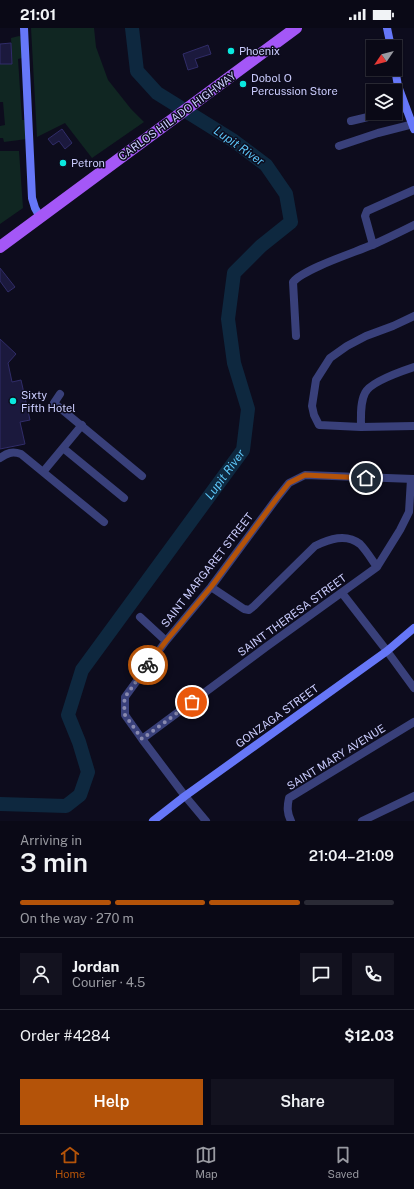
<!DOCTYPE html>
<meta charset="utf-8">
<style>
:root{--surface:#0a0916;--page:#13121f;--text:#f1f3f6;--muted:#999aa1;--line:#2a2a35;--accent:#b45309}
body{margin:0;font-family:"Public Sans",sans-serif;background:var(--page);color:var(--text);height:100vh;display:flex;flex-direction:column;font-size:15px;white-space:nowrap}
*{box-sizing:border-box;margin:0}
p{font-size:13px;color:var(--muted)}
.icon{flex:none;width:22px;height:22px;fill:none;stroke:currentColor;stroke-width:2;stroke-linecap:round;stroke-linejoin:round}
.map{position:relative;height:793px;overflow:hidden}
.sheet{display:flex;flex-direction:column;background:var(--surface);flex:1}
.sheet>*{flex:none}
.needle{width:26px;rotate:235deg}
.buttons{position:absolute;left:366px;top:12px;display:grid;gap:8px}
.buttons a{display:grid;place-items:center;width:36px;height:36px;border-radius:0px;background:var(--surface);box-shadow:0 1px 3px #0004,0 0 0 1px var(--line);font-size:20px}
.pin{position:absolute;display:grid;place-items:center;width:34px;height:34px;color:#fff;margin:-17px;border:2px solid #fff;border-radius:50%;box-shadow:0 1px 4px #0007}
.courier{position:absolute;display:grid;place-items:center;width:40px;height:40px;margin:-20px;border:3px solid #b45309;border-radius:50%;background:#fff;color:#222;box-shadow:0 1px 5px #0007}
.summary em{font-style:normal;font-weight:600}
.summary div{display:flex;flex-direction:column-reverse}
.summary{display:flex;align-items:center;justify-content:space-between;height:68px;padding:0 20px}
h1{font-size:26px;font-weight:600;line-height:30px}
.bar{display:grid;grid-template-columns:repeat(4,1fr);gap:6px 4px;align-content:center;height:48px;padding:0 20px}
.bar i{height:5px;border-radius:3px;background:var(--line)}
.bar .on{background:var(--accent)}
.bar p{grid-column:span 4}
.line{display:flex;align-items:center;gap:10px;padding:0 20px;border-top:1px solid var(--line)}
.line div{flex:1}
.round{display:grid;place-items:center;flex:none;width:42px;height:42px;border-radius:0px;background:var(--page)}
.action{display:flex;gap:8px;margin-top:auto;padding:8px 20px}
.action a{flex:1;height:46px;border-radius:0px;background:var(--accent);color:#fff;font-size:16px;font-weight:600;line-height:46px;text-align:center}
.action a+a{background:var(--page);color:var(--text)}
.status{display:flex;justify-content:space-between;align-items:center;height:28px;padding:0 20px;background:var(--surface);direction:ltr}
.status svg{height:11px;fill:currentColor}
.menu{display:flex;justify-content:space-around;align-items:center;height:56px;border-top:1px solid var(--line);background:var(--surface);font-size:11px;color:var(--muted)}
.menu a{display:grid;justify-items:center;gap:2px}
.menu .on{color:var(--accent)}
.map>svg:first-child{display:block}
</style>
<div class="status"><b>21:01</b><svg viewBox="0 0 49 12"><path d="M0 12V9h3v3zM5 12V6h3v6zM10 12V3h3v9zM15 12V0h3v12zM26 1h20v11H26zM47 4h2v5h-2z"/></svg></div>
<div class="map">
<svg width="414" height="793" viewBox="0 0 414 793">
<rect width="100%" height="100%" fill="#0d0c1d"/>
<path fill="#102622" d="M 31,0 L 94,0 L 96,19 L 108,52 L 131,81 L 144,94 L 92,130 L 65,95 L 37,109 Z
M 19,8 L 21,9 L 22,30 L 18,31 L 22,92 L 26,92 L 27,111 L 4,114 L 3,110 L 0,110 L 0,98 L 5,97 L 3,74 L 0,74 L 0,36 L 12,35 L 11,10 Z
M 0,123 L 19,123 L 23,180 L 0,196 Z"/>
<g fill="none" stroke-linecap="round" stroke-linejoin="round">
<path stroke="#0e283f" stroke-width="14" id="s1" d="M 0,776 L 66,778 L 80,767 L 88,744 L 79,714 L 68,687 L 82,642 L 243,422 L 248,381 L 234,335 L 228,291 L 234,245 L 261,218 L 291,194 L 286,166 L 266,137 L 234,113 L 157,65 L 137,43 L 132,0"/>
</g>
<path fill="#1b193d" stroke="#302c68" d="M 11,15 L 12,36 L 0,36 L 0,16 Z
M 208,17 L 211,26 L 195,31 L 198,39 L 188,42 L 183,26 Z
M 62,101 L 72,115 L 65,121 L 59,113 L 53,117 L 48,111 Z
M 0,240 L 15,259 L 8,264 L 0,253 Z
M 0,311 L 16,326 L 8,335 L 12,354 L 21,352 L 30,392 L 20,394 L 25,416 L 0,421 Z"/>
<g fill="none" stroke-linecap="round" stroke-linejoin="round">
<path stroke="#39407a" stroke-width="8" d="M 395,83 L 406,80
M 351,93 L 385,85
M 339,118 L 378,105 L 414,96
M 373,217 L 365,188 L 367,183 L 414,162
M 414,288 L 393,298 L 366,308 L 347,318 L 330,330 L 316,352 L 312,378 L 314,387 L 319,397 L 361,399 L 414,398
M 296,308 L 293,254 C 304,241 353,225 372,217 C 386,211 400,204 414,197
M 60,366 L 54,375 L 142,448
M 361,399 C 361,388 360,375 365,365 C 370,354 402,343 414,339
M 63,420 L 124,470
M 0,430 C 7,425 12,423 21,426 L 104,494
M 43,444 L 82,397
M 211,559 L 244,581 L 249,582 L 254,578 L 315,518 C 329,511 346,505 360,516 C 366,522 372,532 377,539
M 342,565 L 387,623 L 414,660
M 140,589 L 166,613
M 142,711 L 266,619 L 377,539 L 400,502 L 409,484 L 411,451
M 206,793 L 185,768 L 142,711 L 125,687 L 125,669 L 166,613 L 211,559 L 277,470 L 289,455 L 305,447 L 414,451
M 291,793 C 287,785 287,779 289,770 L 414,694
M 362,793 L 414,768"/>
<path stroke="#6677f8" stroke-width="8" d="M 24,0 L 32,170 L 35,180 L 40,189
M 387,0 L 391,19
M 395,41 L 398,58 L 414,101
M 153,793 L 185,768 L 387,623 L 414,600"/>
<path stroke="#a457f7" stroke-width="12" d="M 0,219 L 296,0"/>
</g>
<g fill="none" stroke-linecap="round" stroke-linejoin="round">
<path stroke="#8889af" stroke-width="4" stroke-dasharray="0 7.2" d="M 148,637 L 125,669 L 124,676 L 125,687 L 142,711 L 192,674"/>
<path stroke="#b45309" stroke-width="5" d="M 148,637 L 166,613 L 211,559 L 277,470 L 289,455 L 305,447 L 366,450"/>
</g>
<g fill="#0ae9df" stroke="#0d0c1d" stroke-width="1.5">
<circle cx="231" cy="23" r="4"/>
<circle cx="243" cy="56" r="4"/>
<circle cx="63" cy="135" r="4"/>
<circle cx="13" cy="373" r="4"/>
</g>
<g text-anchor="middle" dominant-baseline="central" stroke-width="3" stroke-linejoin="round" paint-order="stroke">
<g font-size="11" fill="#caccfd" stroke="#0d0c1d" text-anchor="start">
<text x="239" y="23">Phoenix</text>
<text x="251" y="50">Dobol O<tspan x="251" dy="13">Percussion Store</tspan></text>
<text x="71" y="135">Petron</text>
<text x="21" y="367">Sixty<tspan x="21" dy="13">Fifth Hotel</tspan></text>
</g>
<g font-size="11" fill="#caccfd" stroke="#0d0c1d">
<text transform="translate(177 88) rotate(-36)">CARLOS HILADO HIGHWAY</text>
<text transform="translate(207 542) rotate(-52)">SAINT MARGARET STREET</text>
<text transform="translate(292 587) rotate(-36)">SAINT THERESA STREET</text>
<text transform="translate(277 688) rotate(-36)">GONZAGA STREET</text>
<text transform="translate(336 729) rotate(-32)">SAINT MARY AVENUE</text>
</g>
<g font-size="12" font-style="italic" fill="#5dc6f8" stroke="#0d0c1d">
<text transform="translate(239 118) rotate(35)">Lupit River</text>
<text stroke="none"><textPath href="#s1" startOffset="458">Lupit River</textPath></text>
</g>
</g>
</svg>
<div class="buttons">
<a><svg class="needle" viewBox="-14 -14 28 28"><path d="M0-13l5 13h-10z" fill="#e53935"/><path d="M0 13l5-13h-10z" fill="#999aa1"/></svg></a>
<a><svg class="icon" aria-label="layers" viewBox="0 0 24 24"><path d="M12 4l9 5-9 5-9-5zM3 14l9 5 9-5"/></svg></a>
</div>
<div class="pin" style="left:192px;top:674px;background:#ea580c"><svg class="icon" aria-label="bag" viewBox="0 0 24 24"><path d="M5 8h14l-1 12H6zM9 8a3 3 0 0 1 6 0"/></svg></div>
<div class="pin" style="left:366px;top:450px;background:#1f2937"><svg class="icon" aria-label="home" viewBox="0 0 24 24"><path d="M3 11l9-7 9 7M6 9v11h12V9"/></svg></div>
<div class="courier" style="left:148px;top:637px"><svg class="icon" aria-label="bike" viewBox="0 0 24 24"><circle cx="6" cy="16" r="4"/><circle cx="18" cy="16" r="4"/><path d="M6 16l4-8h5l3 8M10 8l3 8H6M13 5h3"/></svg></div>
</div>
<section class="sheet">
<div class="summary"><div><h1>3 min</h1><p>Arriving in</p></div><em>21:04–21:09</em></div>
<div class="bar"><i class="on"></i><i class="on"></i><i class="on"></i><i></i><p>On the way · 270 m</p></div>
<div class="line" style="height:72px"><a class="round"><svg class="icon" aria-label="person" viewBox="0 0 24 24"><circle cx="12" cy="8" r="4"/><path d="M4 21q1-7 8-7t8 7"/></svg></a><div><b>Jordan</b><p>Courier · 4.5</p></div><a class="round"><svg class="icon" aria-label="chat" viewBox="0 0 24 24"><path d="M4 5h16v11H9l-5 4z"/></svg></a><a class="round"><svg class="icon" aria-label="phone" viewBox="0 0 24 24"><path d="M5 4h4l2 5-3 2q2 4 5 5l2-3 5 2v4C11 20 4 13 5 4z"/></svg></a></div>
<div class="line" style="height:52px"><div>Order #4284</div><b>$12.03</b></div>
<div class="action"><a>Help</a><a>Share</a></div>
</section>
<nav class="menu">
<a class="on"><svg class="icon" aria-label="home" viewBox="0 0 24 24"><path d="M3 11l9-7 9 7M6 9v11h12V9"/></svg>Home</a>
<a><svg class="icon" aria-label="map" viewBox="0 0 24 24"><path d="M3 6l6-2 6 2 6-2v14l-6 2-6-2-6 2zM9 4v14M15 6v14"/></svg>Map</a>
<a><svg class="icon" aria-label="saved" viewBox="0 0 24 24"><path d="M7 4h10v16l-5-4-5 4z"/></svg>Saved</a>
</nav>
